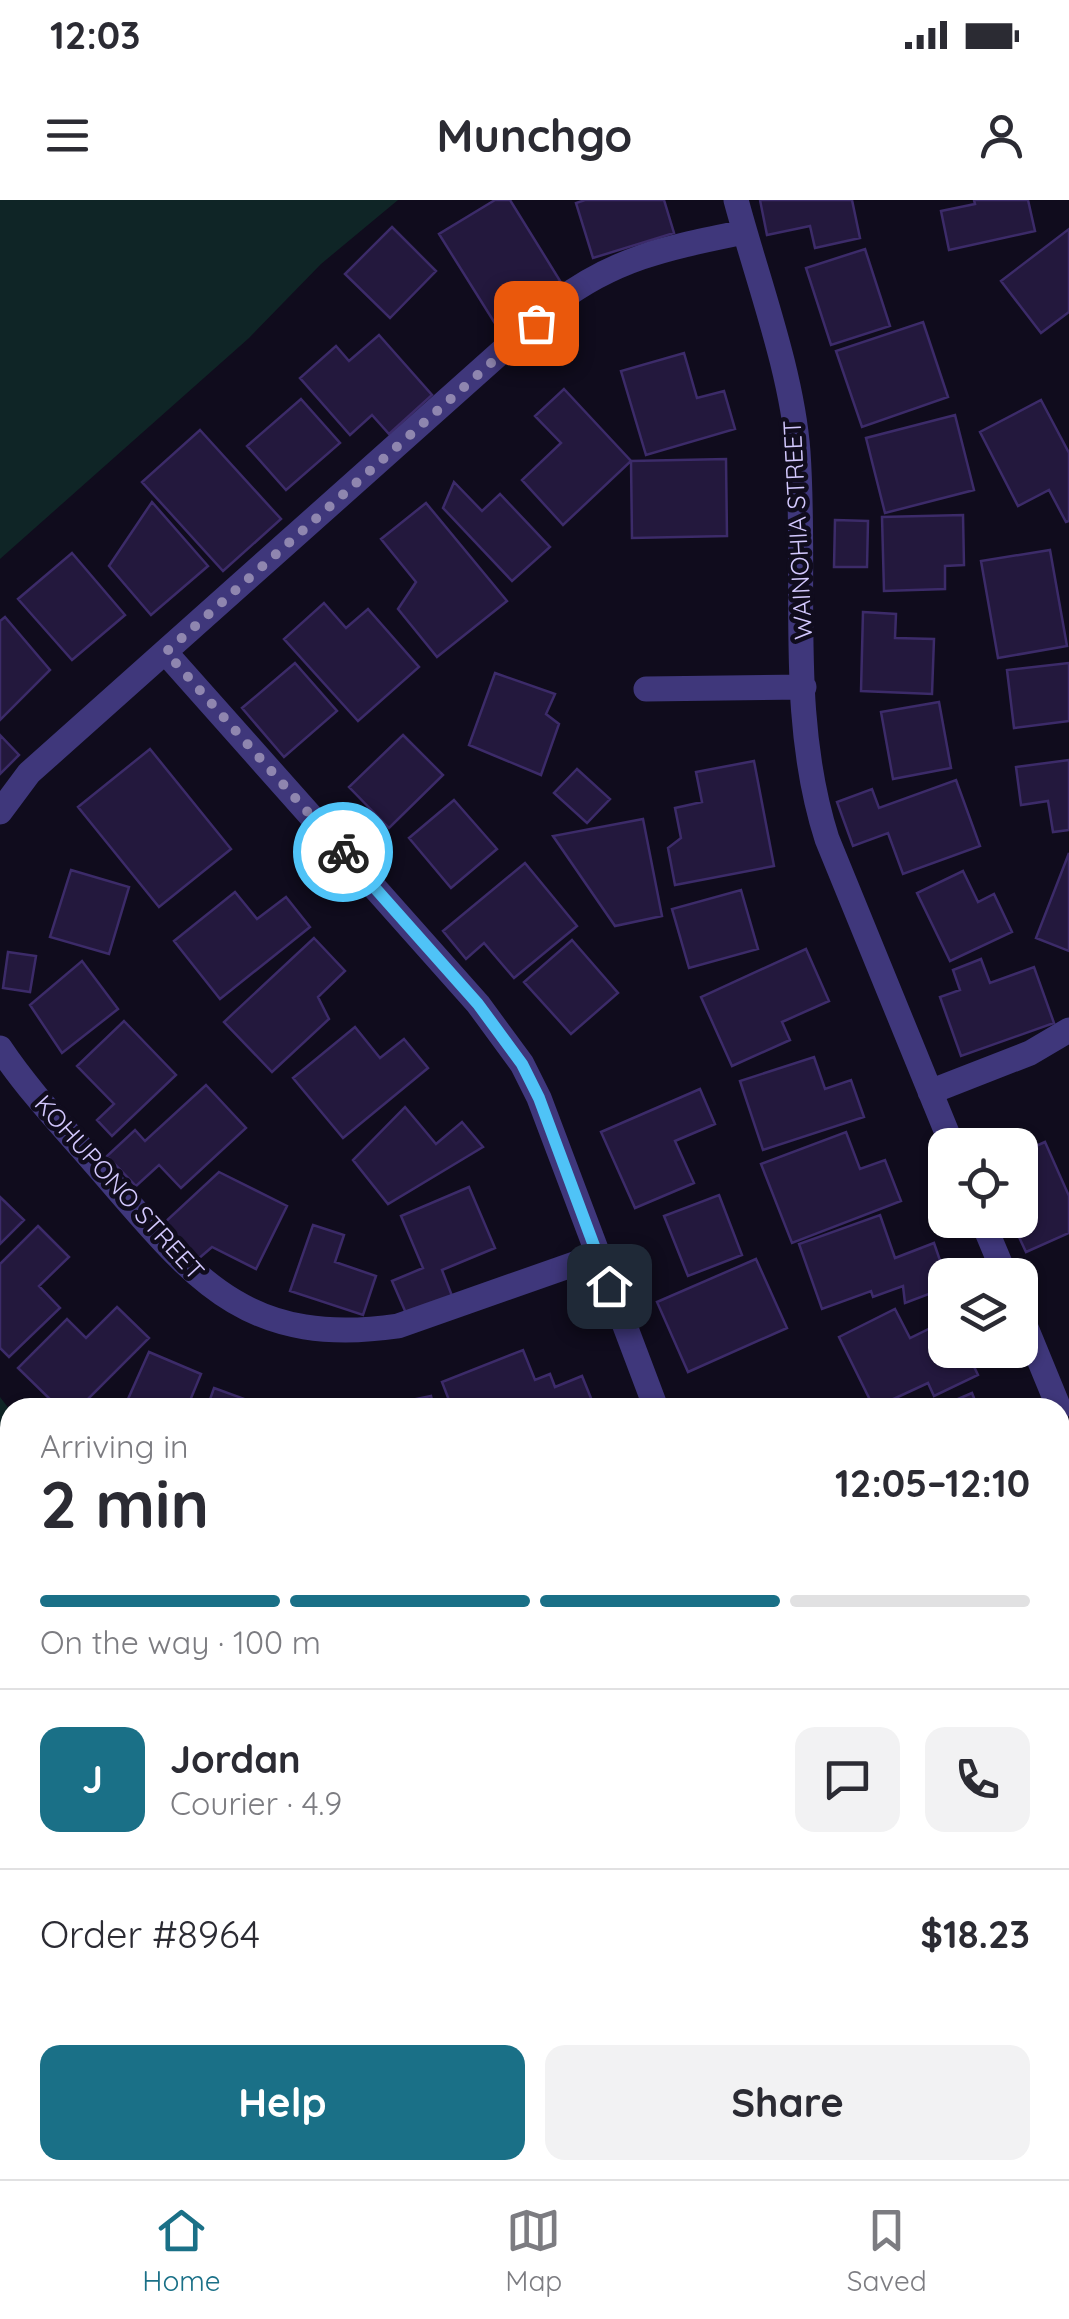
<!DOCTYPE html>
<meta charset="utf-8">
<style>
:root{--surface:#fff;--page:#f2f2f3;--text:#2b2b33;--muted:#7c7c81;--line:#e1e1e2;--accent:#1a7087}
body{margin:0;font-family:Quicksand,sans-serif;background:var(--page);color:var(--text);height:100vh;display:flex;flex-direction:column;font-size:38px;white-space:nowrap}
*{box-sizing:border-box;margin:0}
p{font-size:32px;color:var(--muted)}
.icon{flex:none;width:55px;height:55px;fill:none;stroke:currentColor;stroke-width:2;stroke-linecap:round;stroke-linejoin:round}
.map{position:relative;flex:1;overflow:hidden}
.sheet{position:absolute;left:0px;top:1198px;width:1070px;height:782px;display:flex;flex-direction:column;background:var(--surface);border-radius:30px 30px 0 0;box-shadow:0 2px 8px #0004}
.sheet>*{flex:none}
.controls{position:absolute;left:928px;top:928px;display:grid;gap:20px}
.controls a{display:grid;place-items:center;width:110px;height:110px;border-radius:20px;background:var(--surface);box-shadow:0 2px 8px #0004;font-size:50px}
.pin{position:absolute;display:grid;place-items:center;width:85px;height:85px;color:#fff;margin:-42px;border-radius:20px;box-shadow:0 5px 15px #0006}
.courier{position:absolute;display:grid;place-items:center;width:100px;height:100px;margin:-50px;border:8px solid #4fc3f7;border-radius:50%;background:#fff;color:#222;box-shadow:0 2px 12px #0007}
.head em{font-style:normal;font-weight:800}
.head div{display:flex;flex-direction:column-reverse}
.head{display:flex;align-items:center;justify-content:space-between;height:170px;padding:0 40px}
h1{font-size:65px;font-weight:800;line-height:75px}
.bar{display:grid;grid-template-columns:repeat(4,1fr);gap:15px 10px;align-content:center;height:120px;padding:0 40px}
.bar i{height:12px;border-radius:8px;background:var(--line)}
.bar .current{background:var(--accent)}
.bar p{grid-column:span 4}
.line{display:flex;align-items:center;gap:25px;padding:0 40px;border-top:2px solid var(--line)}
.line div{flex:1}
.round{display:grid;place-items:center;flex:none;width:105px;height:105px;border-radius:20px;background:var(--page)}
.button{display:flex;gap:20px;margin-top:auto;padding:20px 40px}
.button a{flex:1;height:115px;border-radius:20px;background:var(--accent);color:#fff;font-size:40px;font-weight:800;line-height:115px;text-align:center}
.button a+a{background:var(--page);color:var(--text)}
.status{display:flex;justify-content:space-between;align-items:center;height:70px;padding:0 50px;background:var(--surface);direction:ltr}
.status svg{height:28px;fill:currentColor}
header{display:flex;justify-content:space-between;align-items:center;height:130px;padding:0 40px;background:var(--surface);font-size:45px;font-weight:800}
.menu{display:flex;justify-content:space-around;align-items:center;height:140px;border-top:2px solid var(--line);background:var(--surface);font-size:28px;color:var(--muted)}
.menu a{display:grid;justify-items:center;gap:5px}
.menu .current{color:var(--accent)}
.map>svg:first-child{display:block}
</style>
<div class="status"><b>12:03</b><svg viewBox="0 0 49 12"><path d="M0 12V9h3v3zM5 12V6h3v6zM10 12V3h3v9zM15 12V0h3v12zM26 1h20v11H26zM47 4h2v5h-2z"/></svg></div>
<header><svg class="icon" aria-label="menu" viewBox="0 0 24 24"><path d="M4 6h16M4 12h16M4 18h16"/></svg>Munchgo<svg class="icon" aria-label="person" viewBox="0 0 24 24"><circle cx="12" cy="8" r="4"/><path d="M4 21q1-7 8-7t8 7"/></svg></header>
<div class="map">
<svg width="1069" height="1979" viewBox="0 0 1069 1979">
<rect width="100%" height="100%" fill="#100c1d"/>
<path fill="#0f2526" d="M 0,0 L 398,0 L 321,64 L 249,138 L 0,359 Z
M 0,1197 L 10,1210 L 10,1970 L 1060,1970 L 1060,1746 L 1069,1758 L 1069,1979 L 0,1979 Z"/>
<path fill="#23183d" stroke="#3c2b69" stroke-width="2.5" d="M 495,0 L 510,0 L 562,84 L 496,125 L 439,34 Z
M 585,0 L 664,0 L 674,33 L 593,58 L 576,3 Z
M 760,0 L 852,0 L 860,38 L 815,48 L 810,26 L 767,35 Z
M 974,0 L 1028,0 L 1035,31 L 949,50 L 941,11 L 975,4 Z
M 392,27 L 436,71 L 390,118 L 345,74 Z
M 1069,29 L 1069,112 L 1041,133 L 1001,81 Z
M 865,49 L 890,126 L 831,145 L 806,68 Z
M 923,122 L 948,197 L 862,227 L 836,151 Z
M 379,135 L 432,195 L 389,234 L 372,215 L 350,235 L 300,178 L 336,146 L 349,161 Z
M 684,153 L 697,198 L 724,191 L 735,229 L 646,255 L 621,171 Z
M 564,189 L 631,261 L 563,325 L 522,280 L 561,243 L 535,216 Z
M 301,199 L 340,243 L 286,290 L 247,246 Z
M 1041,200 L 1069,253 L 1069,321 L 1066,322 L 1049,290 L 1018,306 L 980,232 Z
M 955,215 L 974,290 L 885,313 L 866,238 Z
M 200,230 L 281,319 L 223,371 L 142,282 Z
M 726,259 L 727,336 L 632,338 L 631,261 Z
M 454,282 L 482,311 L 500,294 L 550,347 L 512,381 L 443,308 Z
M 152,302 L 208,366 L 151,415 L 109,366 Z
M 426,303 L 507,401 L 437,457 L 398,409 L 416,382 L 381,339 Z
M 963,315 L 964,365 L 945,366 L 945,389 L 884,391 L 882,317 Z
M 835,320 L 868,321 L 867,367 L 834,367 Z
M 1050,350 L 1067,446 L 998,458 L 981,361 Z
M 72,353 L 125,415 L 72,460 L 18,399 Z
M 324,403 L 346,428 L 368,409 L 419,467 L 358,521 L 284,439 Z
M 863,412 L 896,414 L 895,438 L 934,439 L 932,494 L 861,491 Z
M 5,417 L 50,470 L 0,520 L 0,421 Z
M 295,463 L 337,511 L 284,557 L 242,508 Z
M 1069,463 L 1069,521 L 1014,528 L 1007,470 Z
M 495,473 L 555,494 L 546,514 L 559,524 L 541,575 L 469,545 Z
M 939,502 L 951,568 L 893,579 L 881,512 Z
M 0,535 L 19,555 L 0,574 Z
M 403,535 L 443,575 L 389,628 L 349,587 Z
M 150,549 L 231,649 L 159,707 L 78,607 Z
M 1069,560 L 1069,630 L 1053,632 L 1048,601 L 1021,605 L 1016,567 Z
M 754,561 L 774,666 L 675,685 L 668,648 L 681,638 L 675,608 L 702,602 L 696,572 Z
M 577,569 L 610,599 L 587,623 L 554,593 Z
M 956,580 L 980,646 L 903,674 L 888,633 L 853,646 L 837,602 L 872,589 L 879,608 Z
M 454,600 L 497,649 L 451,688 L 409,638 Z
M 643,619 L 662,716 L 615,726 L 553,636 Z
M 1069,653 L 1069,751 L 1036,738 Z
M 525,663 L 577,726 L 514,778 L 484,743 L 466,759 L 443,731 Z
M 71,670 L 129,687 L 109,754 L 50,737 Z
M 963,671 L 978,702 L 994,694 L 1012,732 L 950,761 L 917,693 Z
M 741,690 L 758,749 L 689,768 L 672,709 Z
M 235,692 L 257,719 L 286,697 L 310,727 L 220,799 L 174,741 Z
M 314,738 L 345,771 L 318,797 L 329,819 L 272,872 L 224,822 Z
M 572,740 L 618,793 L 571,834 L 524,782 Z
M 806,749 L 829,801 L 782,822 L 790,840 L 732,866 L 701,797 Z
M 8,752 L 36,756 L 30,792 L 3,788 Z
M 981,759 L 990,783 L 1034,767 L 1054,823 L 961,856 L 940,797 L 960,790 L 953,770 Z
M 82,761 L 118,809 L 62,853 L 30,805 Z
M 124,821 L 176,875 L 112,936 L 97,920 L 114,904 L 77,866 Z
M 355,827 L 380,858 L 404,839 L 428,868 L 343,938 L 293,878 Z
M 814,857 L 825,889 L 851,880 L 864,917 L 763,950 L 740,881 Z
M 206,885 L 246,928 L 181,988 L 159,965 L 136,986 L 107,956 L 135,930 L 145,941 Z
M 700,889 L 715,924 L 675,941 L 694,983 L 635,1008 L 601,932 Z
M 405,907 L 436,944 L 462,922 L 483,947 L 388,1004 L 353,960 Z
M 846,932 L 860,969 L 885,960 L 901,1001 L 792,1043 L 761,964 Z
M 1045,942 L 1069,996 L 1069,1033 L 1026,1052 L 1011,1020 L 1020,1020 L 1020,953 Z
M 219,972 L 287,1006 L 256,1069 L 212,1047 L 197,1060 L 163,1024 Z
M 469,987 L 495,1048 L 442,1070 L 454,1101 L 409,1120 L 392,1081 L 423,1068 L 401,1016 Z
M 719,995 L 742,1055 L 688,1076 L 664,1016 Z
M 0,997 L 24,1020 L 0,1044 Z
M 880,1015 L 895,1058 L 934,1043 L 945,1075 L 945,1088 L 905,1103 L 903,1086 L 873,1097 L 871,1091 L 822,1109 L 799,1044 Z
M 313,1025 L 344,1035 L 335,1062 L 376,1076 L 363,1115 L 290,1091 Z
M 38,1026 L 69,1057 L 39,1086 L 60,1108 L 9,1157 L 0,1148 L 0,1064 Z
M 756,1059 L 787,1128 L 688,1172 L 657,1102 Z
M 117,1107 L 149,1138 L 79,1208 L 59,1208 L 18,1168 L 67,1119 L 86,1138 Z
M 895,1109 L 910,1138 L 945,1121 L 945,1150 L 966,1150 L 978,1175 L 934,1196 L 928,1183 L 874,1208 L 839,1137 Z
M 523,1150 L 535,1180 L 550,1174 L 555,1187 L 582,1176 L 595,1208 L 452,1208 L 442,1182 Z
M 149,1152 L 201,1174 L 187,1208 L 124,1208 Z
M 214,1188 L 269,1208 L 207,1208 Z
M 972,1193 L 978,1208 L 937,1208 Z
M 431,1196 L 434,1208 L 392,1208 L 392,1204 Z
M 1069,1442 L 1069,1487 L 1060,1491 L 1060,1446 Z
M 1069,1550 L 1069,1614 L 1060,1617 L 1060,1553 Z"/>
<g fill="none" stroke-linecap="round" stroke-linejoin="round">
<path stroke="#3f377b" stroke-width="25" d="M 736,0 C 757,79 792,171 798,252 C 807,380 787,515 827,639 L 952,945
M 165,452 L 478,804 L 522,864 L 539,898 L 656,1208
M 646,489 L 804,487
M 0,612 L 29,573 L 556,103 C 616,57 672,47 744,32
M 0,848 C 30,893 68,932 103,973 C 194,1078 245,1148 398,1126 L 597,1056
M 930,892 L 1030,853 L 1069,830
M 982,1020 L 1005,1075
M 1020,1113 L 1059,1208
M 1060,1247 L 1069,1244"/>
</g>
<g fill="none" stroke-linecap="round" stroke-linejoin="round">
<path stroke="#8f86af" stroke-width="10" stroke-dasharray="0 18" d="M 343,652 L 166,452 L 536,123"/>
<path stroke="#4fc3f7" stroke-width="12" d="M 343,652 L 478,804 L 522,864 L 539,898 L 609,1086"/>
</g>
<g text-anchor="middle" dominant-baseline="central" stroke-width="9" stroke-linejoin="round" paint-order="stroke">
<g font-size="25" fill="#d3c8fe" stroke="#100c1d">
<text transform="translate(797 330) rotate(-93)">WAINOHIA STREET</text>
<text transform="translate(120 987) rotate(48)">KOHUPONO STREET</text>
</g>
</g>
</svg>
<div class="controls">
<a><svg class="icon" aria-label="locate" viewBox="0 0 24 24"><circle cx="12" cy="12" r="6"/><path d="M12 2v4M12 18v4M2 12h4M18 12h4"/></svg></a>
<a><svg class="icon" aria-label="layers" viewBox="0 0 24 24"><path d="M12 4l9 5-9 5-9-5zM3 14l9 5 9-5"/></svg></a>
</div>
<div class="pin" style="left:536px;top:123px;background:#ea580c"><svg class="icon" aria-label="bag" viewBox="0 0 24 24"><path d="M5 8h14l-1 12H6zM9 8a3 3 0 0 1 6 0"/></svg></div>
<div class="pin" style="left:609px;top:1086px;background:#1f2937"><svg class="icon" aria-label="home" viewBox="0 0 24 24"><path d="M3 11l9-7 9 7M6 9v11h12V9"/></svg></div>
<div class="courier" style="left:343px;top:652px"><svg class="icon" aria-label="bike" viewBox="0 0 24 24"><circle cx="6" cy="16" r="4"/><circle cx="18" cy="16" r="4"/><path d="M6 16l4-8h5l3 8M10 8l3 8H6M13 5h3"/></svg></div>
<section class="sheet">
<div class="head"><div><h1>2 min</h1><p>Arriving in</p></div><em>12:05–12:10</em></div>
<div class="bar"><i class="current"></i><i class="current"></i><i class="current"></i><i></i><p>On the way · 100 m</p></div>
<div class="line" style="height:180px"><b class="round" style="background:var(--accent);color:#fff">J</b><div><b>Jordan</b><p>Courier · 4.9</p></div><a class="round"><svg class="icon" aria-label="chat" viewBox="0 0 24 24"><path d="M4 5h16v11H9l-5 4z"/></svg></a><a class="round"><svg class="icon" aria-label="phone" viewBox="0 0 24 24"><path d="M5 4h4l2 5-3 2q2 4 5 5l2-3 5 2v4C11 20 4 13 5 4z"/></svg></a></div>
<div class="line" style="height:130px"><div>Order #8964</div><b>$18.23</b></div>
<div class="button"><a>Help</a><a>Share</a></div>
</section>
</div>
<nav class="menu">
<a class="current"><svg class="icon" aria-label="home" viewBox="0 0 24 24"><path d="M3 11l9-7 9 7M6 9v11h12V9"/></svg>Home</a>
<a><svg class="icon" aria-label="map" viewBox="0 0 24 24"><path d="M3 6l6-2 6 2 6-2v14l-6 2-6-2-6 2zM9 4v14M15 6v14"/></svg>Map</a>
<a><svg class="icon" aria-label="saved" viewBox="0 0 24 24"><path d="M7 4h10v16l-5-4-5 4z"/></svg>Saved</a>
</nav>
